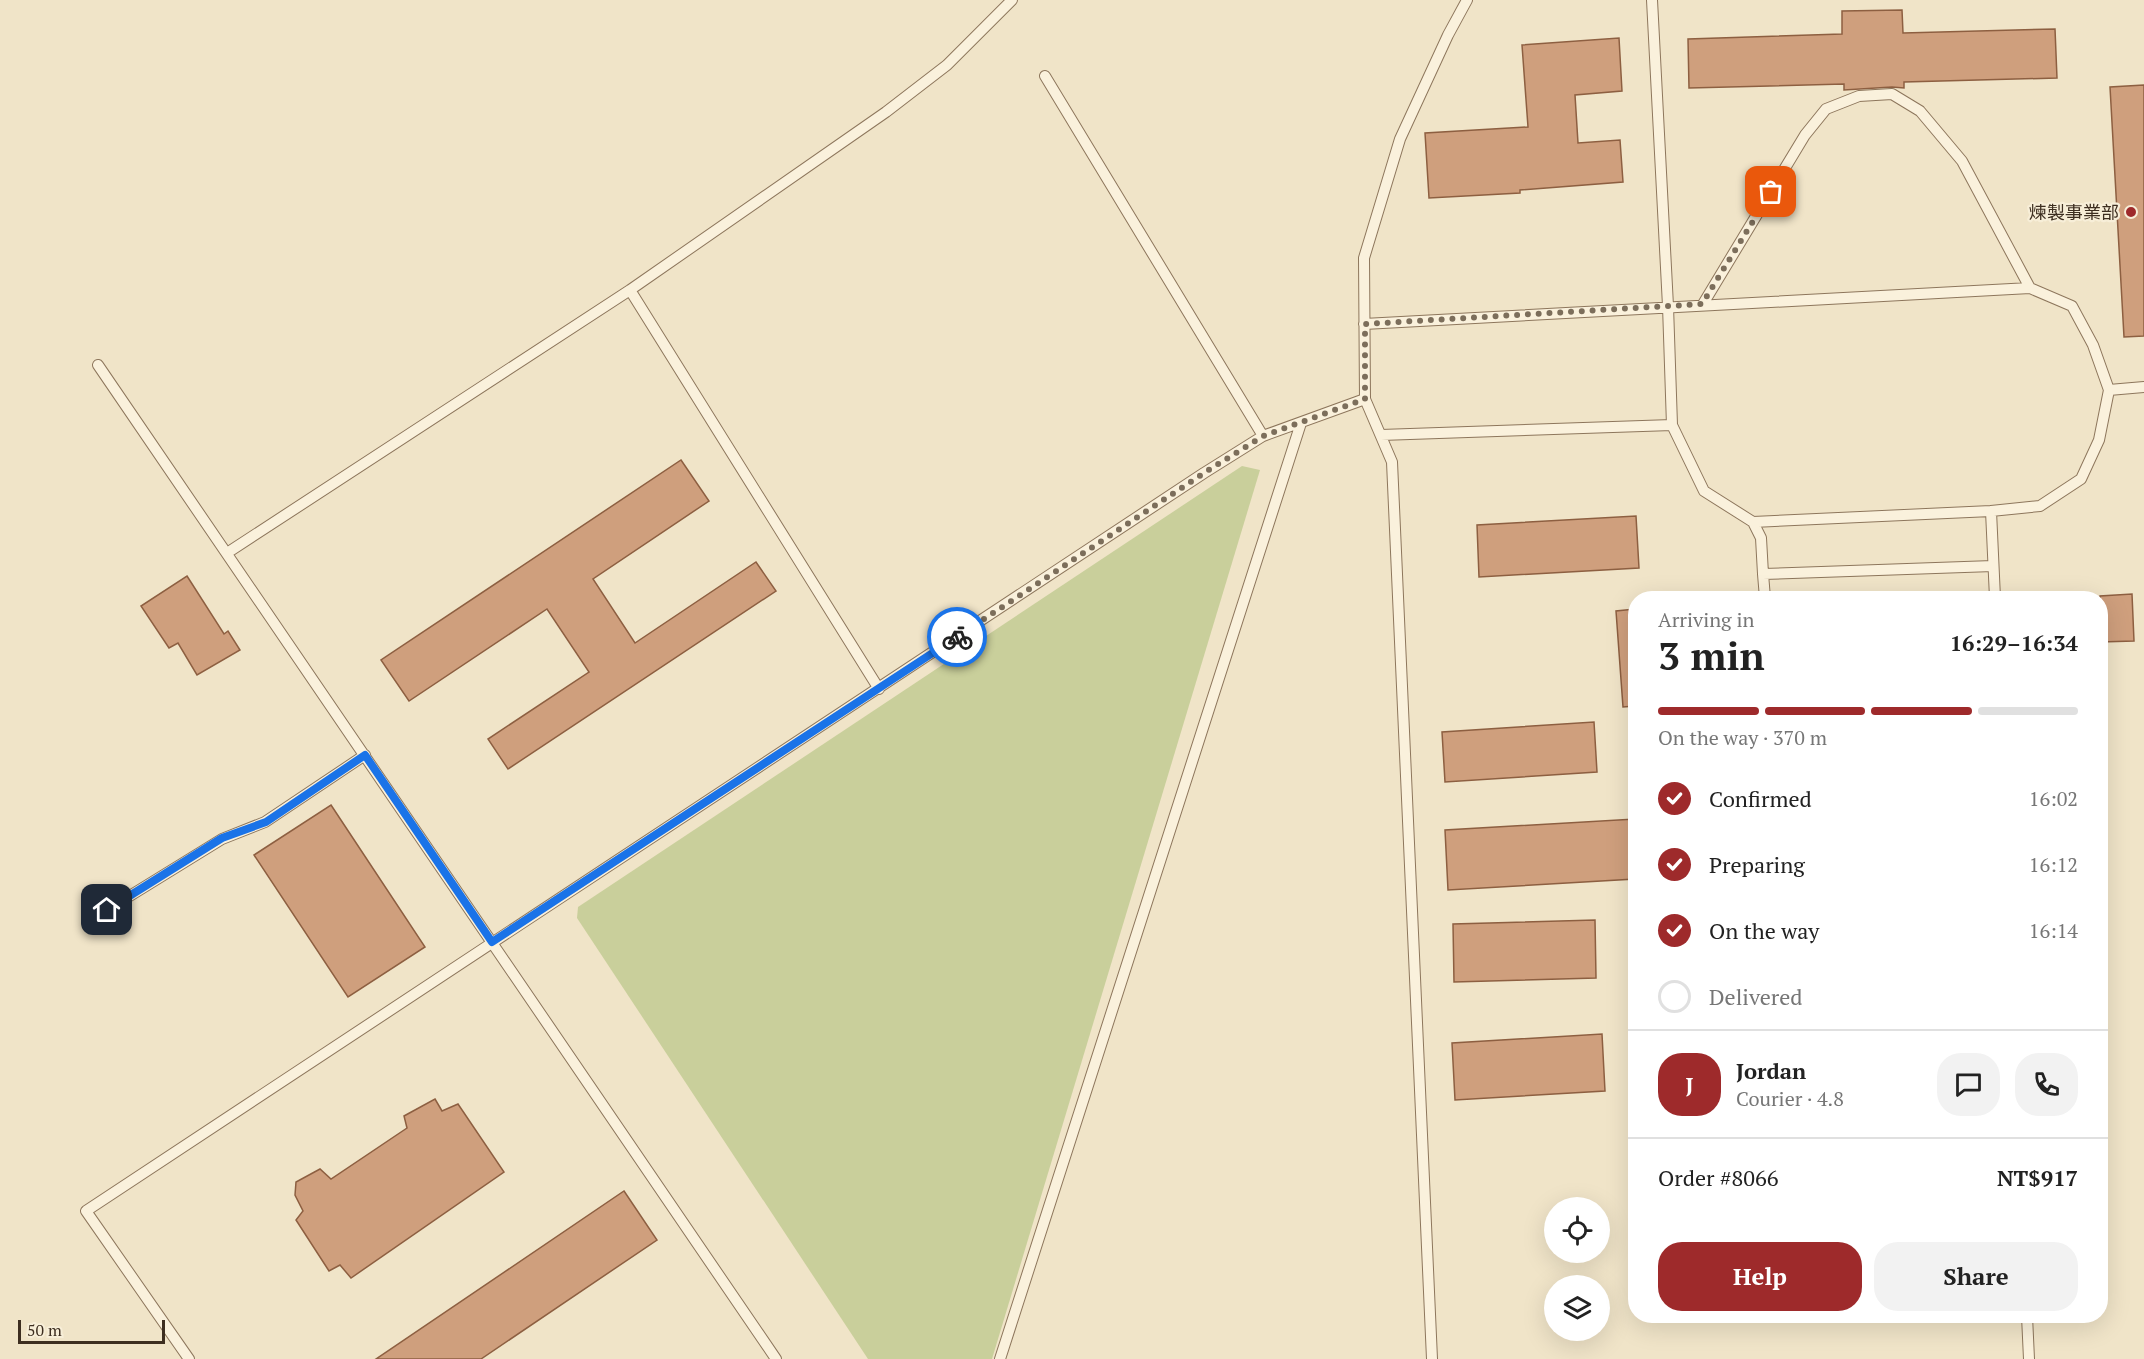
<!DOCTYPE html>
<meta charset="utf-8">
<style>
:root{--surface:#fff;--page:#f2f2f2;--text:#222;--muted:#767676;--line:#e0e0e0;--accent:#9e2a2b}
body{margin:0;font-family:"PT Serif","Noto Sans TC",serif;background:var(--page);color:var(--text);height:100vh;display:flex;flex-direction:column;font-size:22px;white-space:nowrap}
*{box-sizing:border-box;margin:0}
p{font-size:20px;color:var(--muted)}
.icon{flex:none;width:33px;height:33px;fill:none;stroke:currentColor;stroke-width:2;stroke-linecap:round;stroke-linejoin:round}
.map{position:relative;flex:1;overflow:hidden}
.panel{position:absolute;left:1628px;top:591px;width:480px;height:732px;display:flex;flex-direction:column;background:var(--surface);border-radius:24px;box-shadow:0 6px 24px #0002}
.panel>*{flex:none}
.buttons{position:absolute;left:1544px;top:1197px;display:grid;gap:12px}
.buttons a{display:grid;place-items:center;width:66px;height:66px;border-radius:50%;background:var(--surface);box-shadow:0 6px 24px #0002;font-size:30px}
.scale{position:absolute;left:18px;bottom:15px;width:147px;box-sizing:border-box;padding-left:6px;border:3px solid #3d2e20;border-top:0;font-size:16px;line-height:21px;white-space:nowrap;color:#3d2e20;-webkit-text-stroke:4px #f7eed8;paint-order:stroke}
.pin{position:absolute;display:grid;place-items:center;width:51px;height:51px;color:#fff;margin:-26px;border-radius:12px;box-shadow:0 3px 9px #0006}
.courier{position:absolute;display:grid;place-items:center;width:60px;height:60px;margin:-30px;border:4px solid #1a73e8;border-radius:50%;background:#fff;color:#222;box-shadow:0 2px 8px #0007}
.head em{font-style:normal;font-weight:800}
.head div{display:flex;flex-direction:column-reverse}
.head{display:flex;align-items:center;justify-content:space-between;height:102px;padding:0 30px}
h1{font-size:39px;font-weight:800;line-height:45px}
.bar{display:grid;grid-template-columns:repeat(4,1fr);gap:9px 6px;align-content:center;height:72px;padding:0 30px}
.bar i{height:8px;border-radius:4px;background:var(--line)}
.bar .active{background:var(--accent)}
.bar p{grid-column:span 4}
.line{display:flex;align-items:center;gap:15px;padding:0 30px;border-top:2px solid var(--line)}
.line div{flex:1}
.round{display:grid;place-items:center;flex:none;width:63px;height:63px;border-radius:24px;background:var(--page)}
ol{padding:0 30px;list-style:none}
li{display:flex;align-items:center;gap:18px;height:66px}
li p{margin-inline-start:auto}
li .icon{padding:6px;border-radius:50%;background:var(--accent);color:#fff;stroke-width:4}
li:last-child{color:var(--muted)}
li i{width:33px;height:33px;border:3px solid var(--line);border-radius:50%}
.cta{display:flex;gap:12px;margin-top:auto;padding:12px 30px}
.cta a{flex:1;height:69px;border-radius:24px;background:var(--accent);color:#fff;font-size:24px;font-weight:800;line-height:69px;text-align:center}
.cta a+a{background:var(--page);color:var(--text)}
.map>svg:first-child{display:block}
</style>
<div class="map">
<svg width="2144" height="1359" viewBox="0 0 2144 1359">
<rect width="100%" height="100%" fill="#f0e4c8"/>
<path fill="#c9cf9b" d="M 1242,466 L 1260,470 L 992,1359 L 868,1359 L 577,918 L 578,907 Z"/>
<path fill="#cf9f7d" stroke="#8d5f41" stroke-width="1.5" d="M 1902,10 L 1903,33 L 2055,29 L 2057,78 L 1904,82 L 1904,88 L 1892,87 L 1844,90 L 1844,84 L 1689,88 L 1688,39 L 1842,34 L 1842,11 Z
M 1619,38 L 1622,91 L 1575,95 L 1578,143 L 1620,140 L 1623,182 L 1520,190 L 1520,193 L 1429,198 L 1425,133 L 1528,127 L 1522,45 Z
M 2144,85 L 2144,336 L 2124,337 L 2110,87 Z
M 681,460 L 709,501 L 593,579 L 635,643 L 756,562 L 776,591 L 508,769 L 488,739 L 589,672 L 547,609 L 409,701 L 381,660 Z
M 1636,516 L 1639,568 L 1479,577 L 1477,525 Z
M 187,576 L 224,634 L 228,631 L 240,650 L 197,675 L 178,643 L 169,648 L 141,606 Z
M 2132,594 L 2134,641 L 2100,642 L 2100,596 Z
M 1635,609 L 1635,706 L 1623,707 L 1616,611 Z
M 1594,722 L 1597,772 L 1445,782 L 1442,732 Z
M 331,805 L 425,947 L 348,997 L 254,855 Z
M 1635,819 L 1635,879 L 1448,890 L 1445,830 Z
M 1595,920 L 1596,978 L 1454,982 L 1453,924 Z
M 1602,1034 L 1605,1091 L 1455,1100 L 1452,1043 Z
M 435,1099 L 442,1111 L 458,1104 L 504,1172 L 351,1278 L 340,1265 L 329,1271 L 296,1220 L 303,1211 L 295,1195 L 296,1182 L 320,1169 L 331,1179 L 407,1128 L 404,1116 Z
M 624,1191 L 657,1240 L 481,1359 L 376,1359 Z"/>
<g fill="none" stroke-linecap="round" stroke-linejoin="round">
<defs>
<path id="service" d="M 1652,0 L 1668,306 L 1672,425
M 1045,76 L 1263,436
M 630,290 L 879,689
M 1703,304 L 1805,135 L 1826,109 L 1859,96 L 1892,94 L 1920,111 L 1962,161 L 2030,288
M 1364,324 L 2030,288 L 2072,306 L 2093,345 L 2109,390
M 98,365 L 776,1359
M 1381,435 L 1672,425 L 1704,491 L 1753,522 L 1991,511 L 1995,598
M 1991,511 L 2040,506 L 2081,479 L 2099,440 L 2109,390 L 2144,387
M 1753,522 L 1761,538 L 1763,574
M 227,553 L 630,290 L 886,112 L 947,65 L 1012,0
M 1765,598 L 1763,574 L 1993,566
M 107,910 L 222,839 L 265,822 L 365,755
M 2027,1316 L 2029,1359
M 189,1359 L 86,1211 L 1204,473 L 1263,436 L 1365,399
M 1000,1359 L 1301,423
M 1432,1359 L 1392,462 L 1365,399 L 1364,258 L 1400,139 L 1448,35 L 1467,0"/>
</defs>
<use href="#service" stroke="#8d765c" stroke-width="12"/>
<use href="#service" stroke="#faf1dc" stroke-width="10"/>
</g>
<g fill="none" stroke-linecap="round" stroke-linejoin="round">
<path stroke="#7c6e5b" stroke-width="6" stroke-dasharray="0 10.8" d="M 957,637 L 1204,473 L 1263,436 L 1365,399 L 1365,324 L 1702,304 L 1771,192"/>
<path stroke="#1a73e8" stroke-width="8" d="M 107,910 L 222,838 L 266,822 L 365,755 L 492,942 L 957,637"/>
</g>
<circle fill="#9e2a2b" stroke="#f7eed8" stroke-width="2" cx="2131" cy="212" r="6"/>
<g text-anchor="middle" dominant-baseline="central" stroke-width="4.5" stroke-linejoin="round" paint-order="stroke">
<g font-size="18" fill="#3d2e20" stroke="#f7eed8" text-anchor="end">
<text x="2119" y="212">煉製事業部</text>
</g>
</g>
</svg>
<div class="buttons">
<a><svg class="icon" aria-label="locate" viewBox="0 0 24 24"><circle cx="12" cy="12" r="6"/><path d="M12 2v4M12 18v4M2 12h4M18 12h4"/></svg></a>
<a><svg class="icon" aria-label="layers" viewBox="0 0 24 24"><path d="M12 4l9 5-9 5-9-5zM3 14l9 5 9-5"/></svg></a>
</div>
<div class="scale">50 m</div>
<div class="pin" style="left:1771px;top:192px;background:#ea580c"><svg class="icon" aria-label="bag" viewBox="0 0 24 24"><path d="M5 8h14l-1 12H6zM9 8a3 3 0 0 1 6 0"/></svg></div>
<div class="pin" style="left:107px;top:910px;background:#1f2937"><svg class="icon" aria-label="home" viewBox="0 0 24 24"><path d="M3 11l9-7 9 7M6 9v11h12V9"/></svg></div>
<div class="courier" style="left:957px;top:637px"><svg class="icon" aria-label="bike" viewBox="0 0 24 24"><circle cx="6" cy="16" r="4"/><circle cx="18" cy="16" r="4"/><path d="M6 16l4-8h5l3 8M10 8l3 8H6M13 5h3"/></svg></div>
<section class="panel">
<div class="head"><div><h1>3 min</h1><p>Arriving in</p></div><em>16:29–16:34</em></div>
<div class="bar"><i class="active"></i><i class="active"></i><i class="active"></i><i></i><p>On the way · 370 m</p></div>
<ol>
<li><svg class="icon" aria-label="check" viewBox="0 0 24 24"><path d="M5 12l5 5 9-10"/></svg>Confirmed<p>16:02</p></li>
<li><svg class="icon" aria-label="check" viewBox="0 0 24 24"><path d="M5 12l5 5 9-10"/></svg>Preparing<p>16:12</p></li>
<li><svg class="icon" aria-label="check" viewBox="0 0 24 24"><path d="M5 12l5 5 9-10"/></svg>On the way<p>16:14</p></li>
<li><i></i>Delivered</li>
</ol>
<div class="line" style="height:108px"><b class="round" style="background:var(--accent);color:#fff">J</b><div><b>Jordan</b><p>Courier · 4.8</p></div><a class="round"><svg class="icon" aria-label="chat" viewBox="0 0 24 24"><path d="M4 5h16v11H9l-5 4z"/></svg></a><a class="round"><svg class="icon" aria-label="phone" viewBox="0 0 24 24"><path d="M5 4h4l2 5-3 2q2 4 5 5l2-3 5 2v4C11 20 4 13 5 4z"/></svg></a></div>
<div class="line" style="height:78px"><div>Order #8066</div><b>NT$917</b></div>
<div class="cta"><a>Help</a><a>Share</a></div>
</section>
</div>
